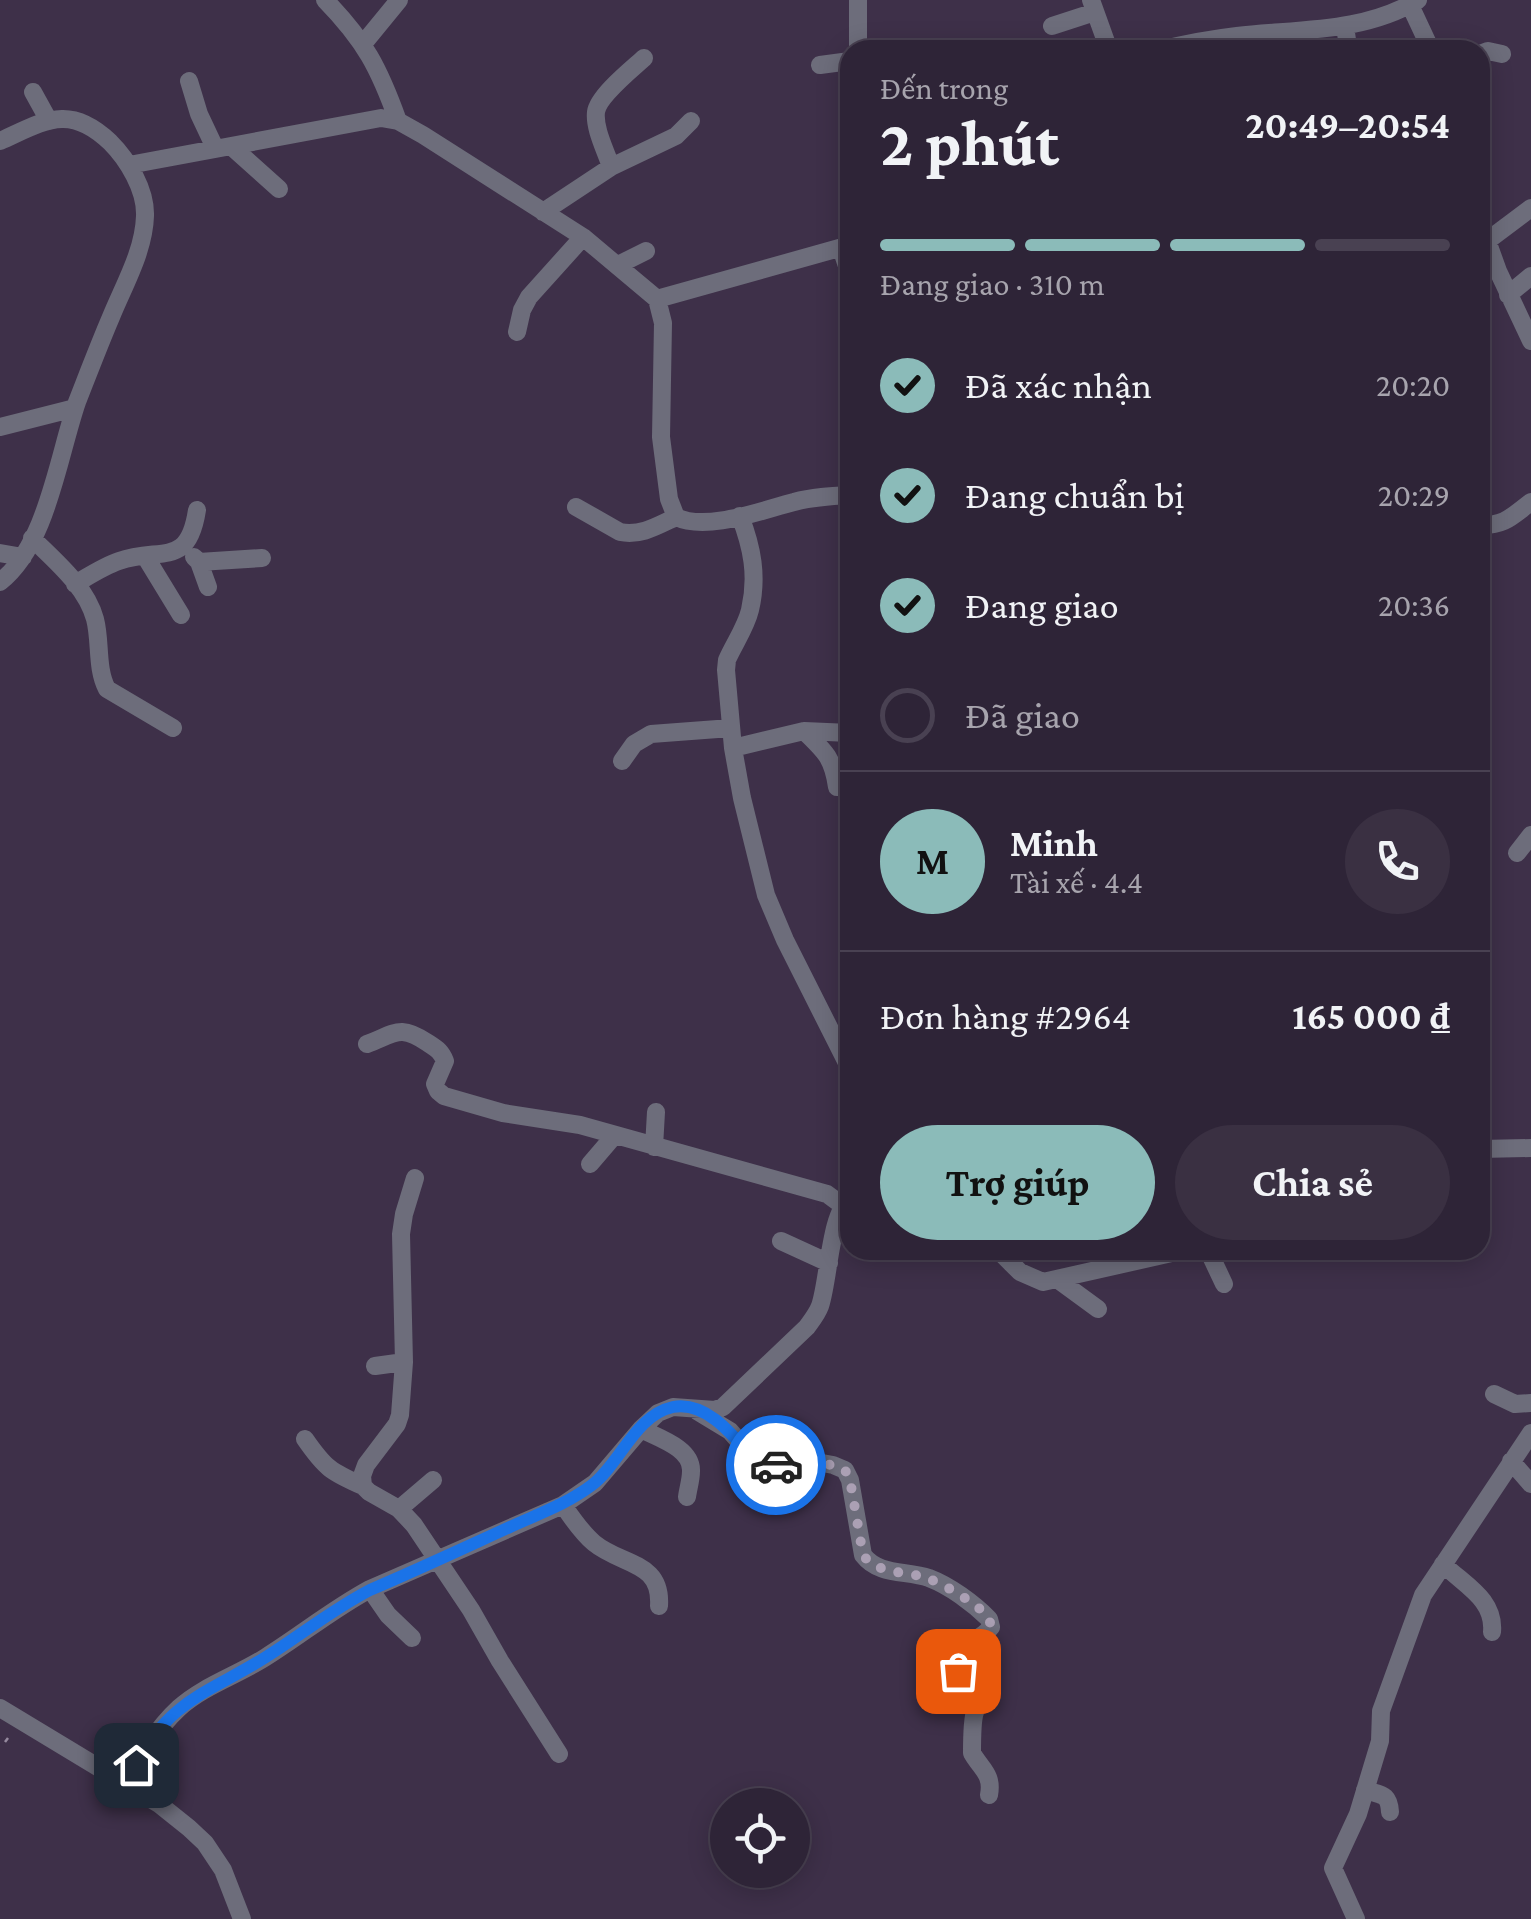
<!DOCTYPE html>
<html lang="vi">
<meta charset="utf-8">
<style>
:root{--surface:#2e2437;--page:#3a3042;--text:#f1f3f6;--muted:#a7a4ad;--line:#494152;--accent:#8bbbb9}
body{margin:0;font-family:"Crimson Pro",serif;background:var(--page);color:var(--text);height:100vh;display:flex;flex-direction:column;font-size:38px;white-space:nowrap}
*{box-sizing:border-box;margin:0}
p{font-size:32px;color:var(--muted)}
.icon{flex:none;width:55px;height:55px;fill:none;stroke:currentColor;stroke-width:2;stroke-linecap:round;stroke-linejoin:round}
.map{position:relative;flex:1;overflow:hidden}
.details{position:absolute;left:840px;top:40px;width:650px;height:1220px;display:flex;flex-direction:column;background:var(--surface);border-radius:30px;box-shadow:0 5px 25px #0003,0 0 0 2px var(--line)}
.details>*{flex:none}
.buttons{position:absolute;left:710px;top:1788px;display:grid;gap:20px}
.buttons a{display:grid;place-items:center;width:100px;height:100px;border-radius:50%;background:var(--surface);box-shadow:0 5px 25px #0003,0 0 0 2px var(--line);font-size:50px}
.pin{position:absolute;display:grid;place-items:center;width:85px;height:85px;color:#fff;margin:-42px;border-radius:20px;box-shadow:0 5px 15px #0006}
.courier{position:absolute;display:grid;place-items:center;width:100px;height:100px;margin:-50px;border:8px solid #1a73e8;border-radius:50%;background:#fff;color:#222;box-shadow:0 2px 12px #0007}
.summary em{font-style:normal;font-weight:700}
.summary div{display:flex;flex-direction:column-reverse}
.summary{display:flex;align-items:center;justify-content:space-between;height:170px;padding:0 40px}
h1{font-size:65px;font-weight:700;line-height:75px}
.bar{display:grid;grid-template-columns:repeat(4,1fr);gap:15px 10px;align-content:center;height:120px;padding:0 40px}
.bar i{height:12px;border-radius:8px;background:var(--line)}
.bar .current{background:var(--accent)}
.bar p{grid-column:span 4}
.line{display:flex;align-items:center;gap:25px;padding:0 40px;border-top:2px solid var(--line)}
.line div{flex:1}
.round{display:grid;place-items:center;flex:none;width:105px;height:105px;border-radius:52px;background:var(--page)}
ol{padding:0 40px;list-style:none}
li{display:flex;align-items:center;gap:30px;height:110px}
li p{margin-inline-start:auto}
li .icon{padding:10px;border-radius:50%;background:var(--accent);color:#111;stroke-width:4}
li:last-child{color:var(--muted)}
li i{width:55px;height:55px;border:5px solid var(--line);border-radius:50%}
.cta{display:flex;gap:20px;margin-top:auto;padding:20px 40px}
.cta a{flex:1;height:115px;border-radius:60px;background:var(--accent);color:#111;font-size:40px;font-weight:700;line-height:115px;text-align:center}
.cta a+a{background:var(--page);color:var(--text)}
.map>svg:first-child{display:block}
</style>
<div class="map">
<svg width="1531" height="1919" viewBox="0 0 1531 1919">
<rect width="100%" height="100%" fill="#3e3049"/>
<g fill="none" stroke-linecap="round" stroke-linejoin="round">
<path stroke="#968a9f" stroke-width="2.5" stroke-dasharray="5 5" stroke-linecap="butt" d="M 5,1742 L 11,1734"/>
<path stroke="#6d6d7b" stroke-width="18" d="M 325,0 C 365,41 379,68 398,121
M 1091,0 L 1109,50
M 1410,5 L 1431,50
M 1052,26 L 1095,12
M 1345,26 L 1348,47 L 1351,50
M 363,44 L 399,0
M 858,50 L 858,0
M 1160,50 C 1185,44 1211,39 1237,36 C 1298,29 1363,33 1418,0
M 1480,54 L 1488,51 L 1502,54
M 820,65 L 850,61
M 189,81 L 199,114 L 215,148
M 33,92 L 49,121
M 0,141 C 45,121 69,103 110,142 C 128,160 146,190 145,216 C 144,251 124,285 111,317 C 99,345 88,374 77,402 C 58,457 47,545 0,582
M 231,146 L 279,189
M 129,165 L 381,118 L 398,121 L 423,135 L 583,237 L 657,299 L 663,323 L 661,437 L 669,499 L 676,517 C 707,532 762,510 794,502 C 812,497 831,496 850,495
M 611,167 C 606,151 594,129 596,112 C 598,96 632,69 644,58
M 543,212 L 611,167 L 676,136 L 691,121
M 1480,221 L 1498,271 L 1531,341
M 1487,241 L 1531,208
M 841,248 L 850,275
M 618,265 L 646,251
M 1508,295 L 1531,276
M 657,299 L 850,245
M 517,332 L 522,310 L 529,297 L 583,237
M 0,427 L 75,408
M 576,507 L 620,532 C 641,536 657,526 676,517
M 740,516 C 752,547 758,576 750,610 C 746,627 734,644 727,660 L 726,670 L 733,748 L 742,798 L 766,895 L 785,940 L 850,1069
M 1480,525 C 1505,526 1512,516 1531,502
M 32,538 C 55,561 86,586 95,619 C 101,642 96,668 107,689 L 173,728
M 0,553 L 23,557
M 145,556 L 181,615
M 194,557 L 199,562 L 208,587
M 199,562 L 262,558
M 75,584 C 89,576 104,566 119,561 C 161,546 188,569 197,510
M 804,731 C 825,751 833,758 837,787
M 733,748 L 804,731 L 850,733
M 622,761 L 634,744 L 651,734 L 731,728
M 1517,853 L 1531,835
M 367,1044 C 396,1033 400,1024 428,1043 C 437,1049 441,1051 445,1061 L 435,1084 L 438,1091 L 444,1096 L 503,1113 L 580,1125 L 827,1194 L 842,1205
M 654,1147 L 656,1112
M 1480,1149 L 1531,1148
M 590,1164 L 614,1136
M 415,1178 L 404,1214 L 401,1234 L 404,1362 L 400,1415 L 397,1424 L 366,1465 L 362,1476 L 363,1486 L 369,1492 L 399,1509 L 414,1525 L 471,1610 L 500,1661 L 559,1754
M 781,1241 L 829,1263
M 998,1250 L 1020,1272 L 1043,1282 L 1185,1250
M 1208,1250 L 1224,1284
M 1057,1279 L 1098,1309
M 375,1366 L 404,1362
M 1494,1394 L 1515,1404 L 1531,1403
M 697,1411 L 730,1431 L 759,1464 L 769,1466 L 806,1460 L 833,1465 L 845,1470 L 850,1480 L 863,1555 C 879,1576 906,1570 929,1578 C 950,1586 973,1603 989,1619 L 991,1627 C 979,1644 961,1638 954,1662 C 959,1674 973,1683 977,1696 C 980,1704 977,1704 975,1712 C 972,1720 972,1742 972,1753 C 981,1769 993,1774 989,1795
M 641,1429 C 658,1438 692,1448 691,1471 C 691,1480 688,1489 687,1497
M 305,1439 C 325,1468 331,1472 363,1486
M 1511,1461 L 1531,1484
M 563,1505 C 572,1518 581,1532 594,1543 C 622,1566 662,1561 659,1606
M 399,1509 L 433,1480
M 1443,1564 C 1464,1585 1495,1599 1492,1632
M 370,1589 L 388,1615 L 412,1638
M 0,1708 L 159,1804 L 189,1828 L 205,1843 L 223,1870 L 242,1919
M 126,1785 C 141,1757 155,1730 179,1708 C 203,1686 238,1675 266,1657 C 301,1635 333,1609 370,1589 L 563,1505 L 595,1483 L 641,1429 L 658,1413 L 673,1407 L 715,1410 L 723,1407 L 807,1327 C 812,1320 817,1314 820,1306 C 829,1280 830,1212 850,1199
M 1365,1790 C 1381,1795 1389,1793 1390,1812
M 1356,1919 L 1333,1868 L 1358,1814 L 1380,1741 L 1381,1711 L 1423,1595 L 1531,1433"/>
</g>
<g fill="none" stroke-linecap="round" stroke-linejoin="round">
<path stroke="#aba0b4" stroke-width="10" stroke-dasharray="0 18" d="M 776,1465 C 801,1460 821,1460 845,1470 L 850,1480 L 863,1555 C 879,1576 906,1570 929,1579 C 942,1583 983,1607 989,1619 C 990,1621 990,1624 991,1627 C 979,1644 961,1638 954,1662 L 958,1671"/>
<path stroke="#1a73e8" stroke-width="12" d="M 136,1765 C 170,1699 209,1693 266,1657 C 301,1635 333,1609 370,1590 C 417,1570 464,1548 510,1527 C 538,1514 567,1504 592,1485 C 620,1464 635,1415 673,1407 C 709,1400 738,1442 758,1464 L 776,1465"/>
</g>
</svg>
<div class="buttons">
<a><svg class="icon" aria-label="locate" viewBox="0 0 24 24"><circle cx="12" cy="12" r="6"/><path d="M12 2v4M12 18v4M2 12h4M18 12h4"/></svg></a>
</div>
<div class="pin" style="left:958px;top:1671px;background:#ea580c"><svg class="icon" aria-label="bag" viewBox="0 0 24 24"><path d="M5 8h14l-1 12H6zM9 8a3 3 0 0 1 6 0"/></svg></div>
<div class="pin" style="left:136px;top:1765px;background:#1f2937"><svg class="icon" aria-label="home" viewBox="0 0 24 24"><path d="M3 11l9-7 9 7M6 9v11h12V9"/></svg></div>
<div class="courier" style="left:776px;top:1465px"><svg class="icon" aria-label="car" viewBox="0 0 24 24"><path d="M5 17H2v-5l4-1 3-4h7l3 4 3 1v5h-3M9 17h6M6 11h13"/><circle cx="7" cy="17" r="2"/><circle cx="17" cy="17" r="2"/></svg></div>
<section class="details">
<div class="summary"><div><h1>2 phút</h1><p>Đến trong</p></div><em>20:49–20:54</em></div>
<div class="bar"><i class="current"></i><i class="current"></i><i class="current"></i><i></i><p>Đang giao · 310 m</p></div>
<ol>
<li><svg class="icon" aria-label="check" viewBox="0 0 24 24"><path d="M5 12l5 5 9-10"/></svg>Đã xác nhận<p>20:20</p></li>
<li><svg class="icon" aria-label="check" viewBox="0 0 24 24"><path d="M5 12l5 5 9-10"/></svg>Đang chuẩn bị<p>20:29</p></li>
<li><svg class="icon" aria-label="check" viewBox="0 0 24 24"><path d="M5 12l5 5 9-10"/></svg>Đang giao<p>20:36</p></li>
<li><i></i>Đã giao</li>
</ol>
<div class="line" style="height:180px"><b class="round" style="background:var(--accent);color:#111">M</b><div><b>Minh</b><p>Tài xế · 4.4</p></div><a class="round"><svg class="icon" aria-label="phone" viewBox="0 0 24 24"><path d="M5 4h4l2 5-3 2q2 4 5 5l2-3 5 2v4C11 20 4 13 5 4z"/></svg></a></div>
<div class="line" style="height:130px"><div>Đơn hàng #2964</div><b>165 000 ₫</b></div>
<div class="cta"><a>Trợ giúp</a><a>Chia sẻ</a></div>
</section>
</div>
